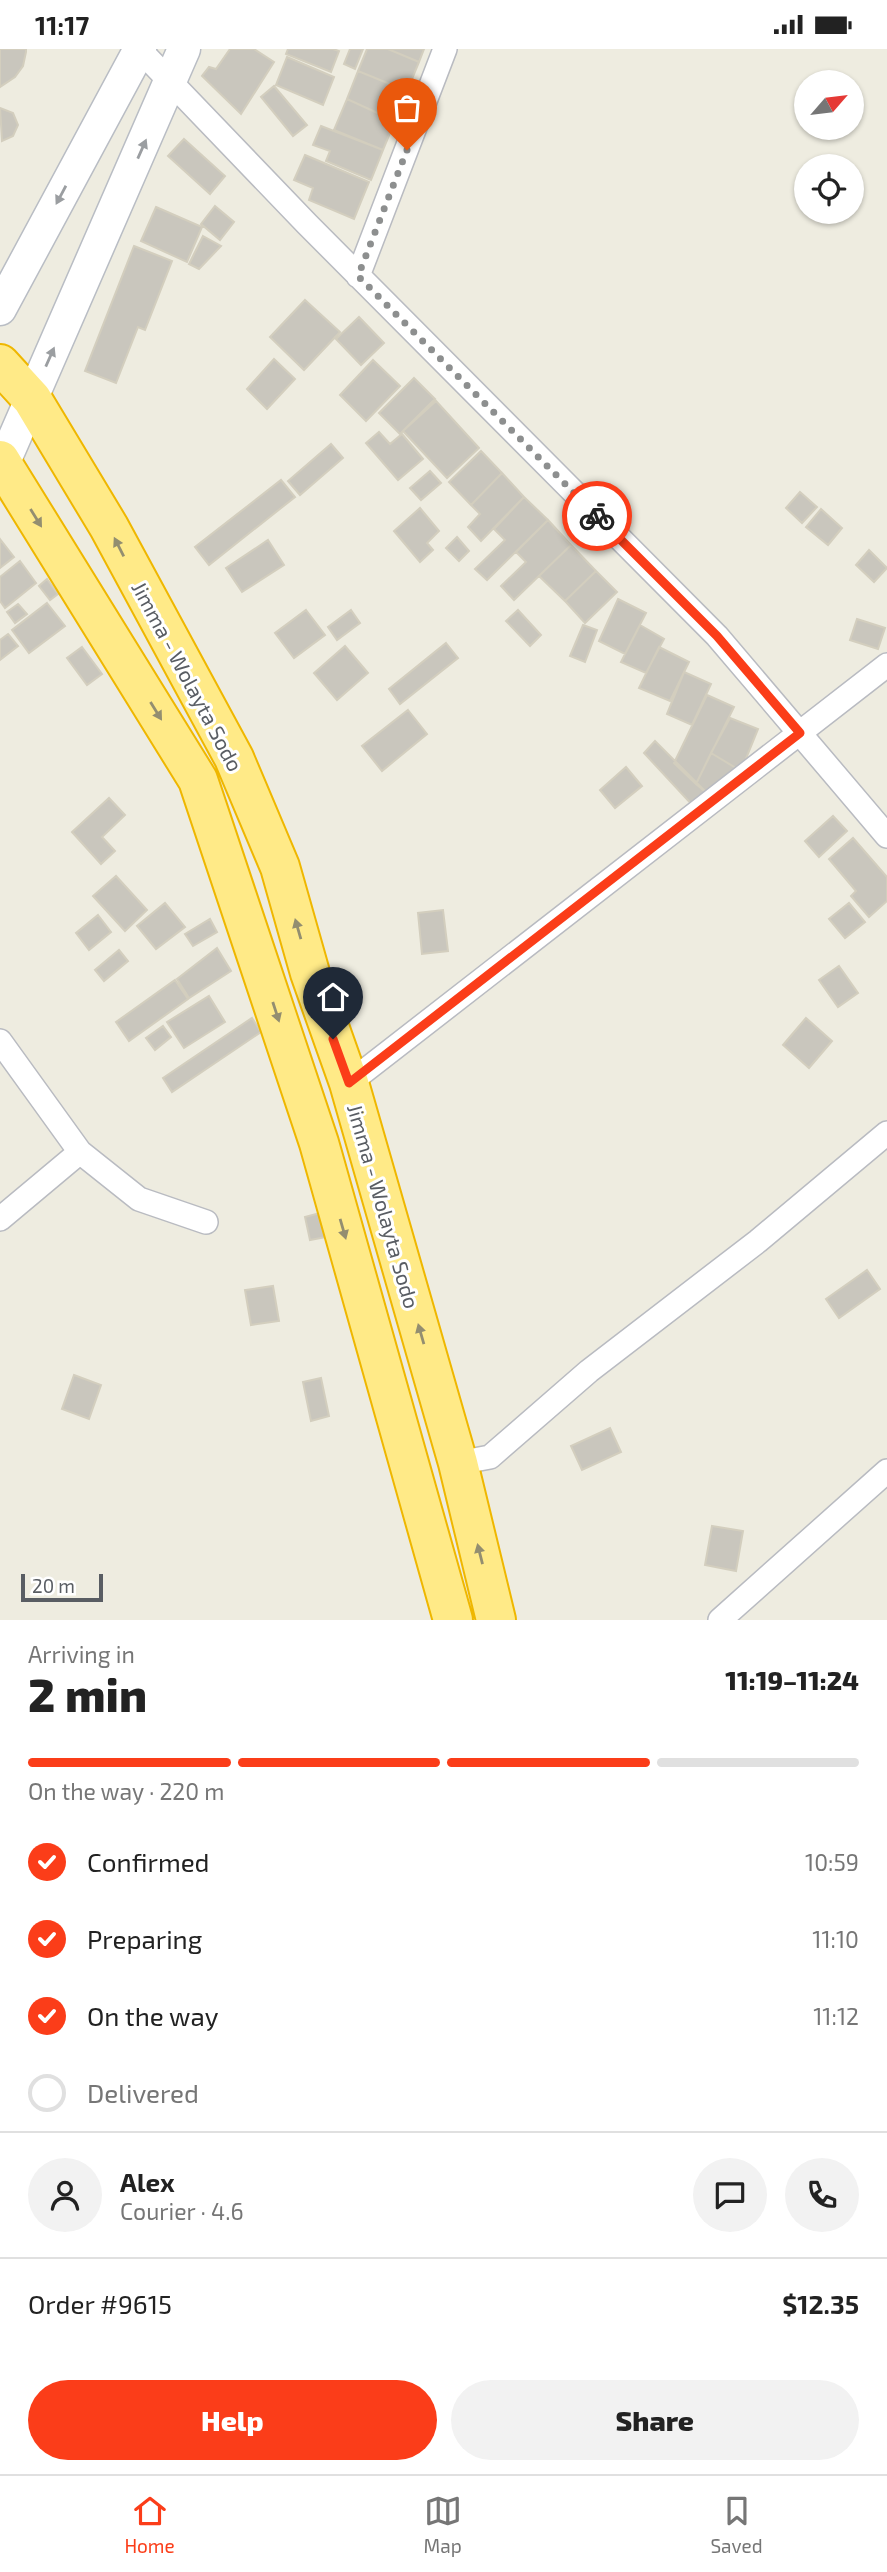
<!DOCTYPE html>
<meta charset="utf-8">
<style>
:root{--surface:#fff;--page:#f2f2f2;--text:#222;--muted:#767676;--line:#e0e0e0;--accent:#fb3d19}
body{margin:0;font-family:"Exo 2",sans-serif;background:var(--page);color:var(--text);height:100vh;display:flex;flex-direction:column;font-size:26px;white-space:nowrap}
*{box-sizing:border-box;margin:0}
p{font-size:23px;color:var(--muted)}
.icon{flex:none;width:38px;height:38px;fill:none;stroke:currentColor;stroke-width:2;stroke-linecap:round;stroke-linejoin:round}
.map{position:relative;height:1571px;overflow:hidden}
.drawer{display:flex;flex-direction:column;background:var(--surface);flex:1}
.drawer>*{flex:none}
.needle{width:46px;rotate:62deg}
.controls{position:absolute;left:794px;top:21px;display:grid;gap:14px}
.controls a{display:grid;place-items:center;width:70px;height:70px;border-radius:50%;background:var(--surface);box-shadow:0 2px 5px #0004;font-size:35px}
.scale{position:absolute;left:21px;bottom:18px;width:82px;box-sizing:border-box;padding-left:7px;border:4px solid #595d63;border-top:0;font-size:19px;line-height:24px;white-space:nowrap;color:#595d63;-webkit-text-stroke:5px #fff;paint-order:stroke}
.pin{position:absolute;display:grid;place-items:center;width:60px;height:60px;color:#fff;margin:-72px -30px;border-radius:50% 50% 50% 0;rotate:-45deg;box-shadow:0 0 7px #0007}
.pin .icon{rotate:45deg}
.courier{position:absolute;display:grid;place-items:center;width:70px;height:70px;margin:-35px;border:5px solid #fb3d19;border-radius:50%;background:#fff;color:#222;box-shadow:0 2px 9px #0007}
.headline em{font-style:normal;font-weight:800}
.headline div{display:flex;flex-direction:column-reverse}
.headline{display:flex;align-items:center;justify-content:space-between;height:119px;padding:0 28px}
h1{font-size:46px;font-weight:800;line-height:52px}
.bar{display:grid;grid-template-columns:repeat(4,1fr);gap:10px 7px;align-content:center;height:84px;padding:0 28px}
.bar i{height:9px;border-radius:5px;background:var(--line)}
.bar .on{background:var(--accent)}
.bar p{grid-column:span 4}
.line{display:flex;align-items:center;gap:18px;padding:0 28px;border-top:2px solid var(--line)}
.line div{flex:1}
.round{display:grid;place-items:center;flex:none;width:74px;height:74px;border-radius:37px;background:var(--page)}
ol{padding:0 28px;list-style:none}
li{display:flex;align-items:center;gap:21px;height:77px}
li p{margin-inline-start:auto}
li .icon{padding:7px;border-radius:50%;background:var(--accent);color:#fff;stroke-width:4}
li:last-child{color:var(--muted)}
li i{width:38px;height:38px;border:4px solid var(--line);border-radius:50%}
.primary-button{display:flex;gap:14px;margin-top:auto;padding:14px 28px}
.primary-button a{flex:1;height:80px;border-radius:42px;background:var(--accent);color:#fff;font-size:28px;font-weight:800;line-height:80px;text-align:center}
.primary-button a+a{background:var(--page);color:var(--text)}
.status{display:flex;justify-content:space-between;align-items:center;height:49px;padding:0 35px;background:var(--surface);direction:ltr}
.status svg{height:19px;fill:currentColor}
.menu{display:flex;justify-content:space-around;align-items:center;height:98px;border-top:2px solid var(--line);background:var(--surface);font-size:19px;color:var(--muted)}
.menu a{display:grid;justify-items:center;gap:4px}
.menu .on{color:var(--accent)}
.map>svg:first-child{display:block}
</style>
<div class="status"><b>11:17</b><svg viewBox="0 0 49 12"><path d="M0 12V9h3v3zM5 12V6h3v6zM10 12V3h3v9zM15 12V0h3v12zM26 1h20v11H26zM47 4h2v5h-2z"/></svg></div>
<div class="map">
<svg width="887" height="1571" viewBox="0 0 887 1571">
<rect width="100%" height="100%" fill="#eeece0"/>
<path fill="#c9c6bd" stroke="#d3cebe" stroke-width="2" d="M 0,0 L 26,0 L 26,3 L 23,17 L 15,28 L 0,38 Z
M 230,0 L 254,0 L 274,13 L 241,65 L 202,27 L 209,18 L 216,20 Z
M 288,0 L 333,0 L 339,2 L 331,23 L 286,5 Z
M 350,0 L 363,0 L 355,20 L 344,15 Z
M 367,0 L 388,0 L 419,13 L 407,42 L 358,22 Z
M 388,0 L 424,0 L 419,13 Z
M 287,8 L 334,28 L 323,56 L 276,36 Z
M 358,22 L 407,42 L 395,72 L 347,50 Z
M 274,37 L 307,76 L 293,87 L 261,48 Z
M 347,50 L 395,72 L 383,101 L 334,81 Z
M 0,59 L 13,64 L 18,76 L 13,87 L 2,92 Z
M 321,77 L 383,101 L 371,131 L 326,112 L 330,102 L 313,96 Z
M 184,90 L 225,127 L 210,145 L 168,107 Z
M 305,106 L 369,133 L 354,170 L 309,151 L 313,139 L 294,131 Z
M 215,157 L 234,173 L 220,191 L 201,175 Z
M 156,158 L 202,178 L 187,213 L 141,192 Z
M 203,187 L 221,197 L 199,220 L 189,215 Z
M 134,197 L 172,212 L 145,281 L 138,278 L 116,334 L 85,322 Z
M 305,251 L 340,283 L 304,321 L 270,288 Z
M 359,268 L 384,294 L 361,316 L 336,290 Z
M 274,310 L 295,330 L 267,360 L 247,340 Z
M 373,311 L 400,337 L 366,372 L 340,346 Z
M 414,329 L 435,350 L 400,385 L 379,364 Z
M 436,352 L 479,399 L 447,429 L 403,382 Z
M 379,383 L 390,395 L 402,385 L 423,410 L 398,431 L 366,394 Z
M 331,395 L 343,409 L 300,446 L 288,432 Z
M 481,402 L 502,424 L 471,456 L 449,433 Z
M 430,422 L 441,434 L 421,451 L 410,439 Z
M 502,424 L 524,448 L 481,492 L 468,478 L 480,465 L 471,456 Z
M 281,431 L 295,448 L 209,516 L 195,498 Z
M 800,443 L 817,458 L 802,474 L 786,459 Z
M 524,448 L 548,471 L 487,531 L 475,520 L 505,491 L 494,480 Z
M 420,459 L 439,482 L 427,494 L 433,501 L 420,513 L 394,482 Z
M 821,460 L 842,479 L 828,496 L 806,478 Z
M 548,471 L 571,496 L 514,551 L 501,537 L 526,513 L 516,503 Z
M 457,488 L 469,502 L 459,512 L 446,499 Z
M 0,490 L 14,508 L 0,519 Z
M 268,491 L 284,516 L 242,543 L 226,519 Z
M 571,496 L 596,522 L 565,552 L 539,527 Z
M 869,501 L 887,519 L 874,533 L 856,516 Z
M 20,512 L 36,534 L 5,559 L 0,552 L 0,528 Z
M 596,522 L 617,543 L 585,574 L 565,552 Z
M 47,530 L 58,545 L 50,551 L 39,537 Z
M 618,550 L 646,564 L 625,605 L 599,592 Z
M 47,554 L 65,577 L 29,604 L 12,581 Z
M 18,555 L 27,565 L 15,574 L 7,563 Z
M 306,561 L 325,586 L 294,609 L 275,584 Z
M 351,561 L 360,574 L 337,591 L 328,578 Z
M 518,561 L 541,586 L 530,597 L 506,572 Z
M 857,570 L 885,579 L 878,600 L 850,591 Z
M 583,576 L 597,581 L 585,613 L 570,607 Z
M 640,576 L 664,590 L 646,624 L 621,613 Z
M 8,585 L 18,597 L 0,611 L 0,591 Z
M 446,594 L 458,609 L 400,655 L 389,640 Z
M 345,597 L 368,624 L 337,651 L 314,624 Z
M 82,598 L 102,625 L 87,636 L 67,609 Z
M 659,598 L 689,613 L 670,652 L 639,639 Z
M 684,623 L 711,635 L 692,676 L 667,665 Z
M 707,646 L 734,658 L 696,735 L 674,714 Z
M 408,661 L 427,685 L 382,722 L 362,697 Z
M 730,669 L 758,680 L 741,722 L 711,704 Z
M 655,692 L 709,746 L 696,760 L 644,704 Z
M 711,704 L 741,722 L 709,746 L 696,735 Z
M 626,718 L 642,737 L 615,759 L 600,741 Z
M 109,749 L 125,766 L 102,788 L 115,802 L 101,815 L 72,783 Z
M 833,767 L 847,782 L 819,808 L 805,792 Z
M 853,789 L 887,828 L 887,852 L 869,868 L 851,847 L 856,842 L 829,810 Z
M 116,827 L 147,861 L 125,882 L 93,847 Z
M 165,854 L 185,878 L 156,900 L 137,877 Z
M 849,854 L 865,873 L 845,889 L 829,870 Z
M 443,861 L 448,902 L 422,905 L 418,864 Z
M 98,866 L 111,883 L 89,901 L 76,884 Z
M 210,870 L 217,883 L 193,897 L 185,885 Z
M 217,899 L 231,922 L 189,949 L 177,930 Z
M 119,901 L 128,912 L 104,932 L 95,921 Z
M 839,917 L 858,944 L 838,958 L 819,931 Z
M 175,931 L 188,950 L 129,992 L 116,973 Z
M 209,947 L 225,973 L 184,999 L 167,973 Z
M 252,969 L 261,983 L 172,1043 L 163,1029 Z
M 806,969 L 832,992 L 809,1019 L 783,996 Z
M 163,977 L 171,988 L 155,1001 L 146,989 Z
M 320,1164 L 326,1188 L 310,1191 L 305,1168 Z
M 867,1221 L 880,1240 L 839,1269 L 826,1250 Z
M 273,1237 L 279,1272 L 251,1276 L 245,1241 Z
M 74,1326 L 101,1336 L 89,1370 L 62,1360 Z
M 321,1329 L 329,1367 L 311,1372 L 303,1333 Z
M 610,1379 L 621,1403 L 582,1421 L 571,1397 Z
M 712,1477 L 743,1482 L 736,1522 L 705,1516 Z"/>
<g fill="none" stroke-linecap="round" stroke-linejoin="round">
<defs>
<path id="street" d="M 139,0 L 307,175 L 717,587 L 887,787
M 358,227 L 445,0
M 0,992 L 80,1103 L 139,1150 L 206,1173
M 349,1034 L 887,616
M 0,1170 L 80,1103
M 458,1414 L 490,1408 L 589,1322 L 758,1192 L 887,1084
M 720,1571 L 887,1422"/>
<path id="secondary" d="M 0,260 L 140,0
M 3,415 L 184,0"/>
<path id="highway" d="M 0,315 L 32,350 L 109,478 L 234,709 L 280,818 L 310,924 L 349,1034 L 458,1414 L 496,1571
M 0,411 L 198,731 L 319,1094 L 453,1571"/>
</defs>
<use href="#street" stroke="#b9bbc1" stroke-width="26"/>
<use href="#secondary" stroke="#b9bdc4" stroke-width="35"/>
<use href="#highway" stroke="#efb700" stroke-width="42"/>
<use href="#street" stroke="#fff" stroke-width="23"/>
<use href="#secondary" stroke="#fff" stroke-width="32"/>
<use href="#highway" stroke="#ffea87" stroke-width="38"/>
</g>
<defs><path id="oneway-solid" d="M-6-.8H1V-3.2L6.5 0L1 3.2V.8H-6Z" transform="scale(1.75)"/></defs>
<g fill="#9b9ea1">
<use href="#oneway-solid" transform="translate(142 100) rotate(-66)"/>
<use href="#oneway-solid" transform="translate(61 146) rotate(118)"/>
<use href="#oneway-solid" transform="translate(50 308) rotate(-66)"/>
</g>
<g fill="#938e70">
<use href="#oneway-solid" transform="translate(36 469) rotate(58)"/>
<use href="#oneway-solid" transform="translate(119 498) rotate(-117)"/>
<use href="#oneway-solid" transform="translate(156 662) rotate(58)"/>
<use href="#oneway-solid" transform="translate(298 880) rotate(-106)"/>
<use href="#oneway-solid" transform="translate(276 963) rotate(72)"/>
<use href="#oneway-solid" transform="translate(343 1180) rotate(74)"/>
<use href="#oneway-solid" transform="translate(421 1285) rotate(-106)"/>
<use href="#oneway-solid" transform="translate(480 1505) rotate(-104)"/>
</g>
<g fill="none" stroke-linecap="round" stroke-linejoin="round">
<path stroke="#8d8f8f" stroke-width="7" stroke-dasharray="0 12.6" d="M 407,101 L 358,227 L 597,467"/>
<path stroke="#fb3d19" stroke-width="9" d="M 333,990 L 349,1034 L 800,684 L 717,587 L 597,467"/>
</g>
<g text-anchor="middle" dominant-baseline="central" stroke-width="6" stroke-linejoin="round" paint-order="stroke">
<g font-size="21" fill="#595d63" stroke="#fff">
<text transform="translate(188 627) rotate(62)">Jimma - Wolayta Sodo</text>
<text transform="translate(384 1157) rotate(74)">Jimma - Wolayta Sodo</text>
</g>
</g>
</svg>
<div class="controls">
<a><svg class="needle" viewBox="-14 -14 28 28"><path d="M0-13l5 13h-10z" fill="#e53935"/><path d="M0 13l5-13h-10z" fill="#767676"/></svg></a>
<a><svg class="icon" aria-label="locate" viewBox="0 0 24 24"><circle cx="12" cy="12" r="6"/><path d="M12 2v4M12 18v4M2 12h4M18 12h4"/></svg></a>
</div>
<div class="scale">20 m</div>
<div class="pin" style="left:407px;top:101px;background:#ea580c"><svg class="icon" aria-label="bag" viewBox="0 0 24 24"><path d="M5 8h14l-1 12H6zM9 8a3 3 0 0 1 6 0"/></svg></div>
<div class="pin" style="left:333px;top:990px;background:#1f2937"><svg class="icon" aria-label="home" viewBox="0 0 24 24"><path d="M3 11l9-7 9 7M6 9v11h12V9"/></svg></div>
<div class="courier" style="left:597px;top:467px"><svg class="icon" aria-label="bike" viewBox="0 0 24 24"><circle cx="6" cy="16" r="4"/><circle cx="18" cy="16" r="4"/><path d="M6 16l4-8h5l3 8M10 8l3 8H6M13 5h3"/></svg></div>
</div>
<section class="drawer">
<div class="headline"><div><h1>2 min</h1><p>Arriving in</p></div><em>11:19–11:24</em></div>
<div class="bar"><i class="on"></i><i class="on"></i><i class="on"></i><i></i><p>On the way · 220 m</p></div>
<ol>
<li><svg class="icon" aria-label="check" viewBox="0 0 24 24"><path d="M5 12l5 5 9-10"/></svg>Confirmed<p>10:59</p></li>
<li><svg class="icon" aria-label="check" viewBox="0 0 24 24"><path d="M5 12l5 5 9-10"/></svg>Preparing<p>11:10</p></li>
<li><svg class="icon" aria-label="check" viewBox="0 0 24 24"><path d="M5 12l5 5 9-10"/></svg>On the way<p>11:12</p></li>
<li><i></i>Delivered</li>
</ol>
<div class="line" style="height:126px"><a class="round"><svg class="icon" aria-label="person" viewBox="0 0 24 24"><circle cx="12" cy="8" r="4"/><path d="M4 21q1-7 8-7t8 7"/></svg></a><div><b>Alex</b><p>Courier · 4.6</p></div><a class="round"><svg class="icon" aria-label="chat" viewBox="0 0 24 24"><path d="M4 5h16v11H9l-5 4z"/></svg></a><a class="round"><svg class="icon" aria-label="phone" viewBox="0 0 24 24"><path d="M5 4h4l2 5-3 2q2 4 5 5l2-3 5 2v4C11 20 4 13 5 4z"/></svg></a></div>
<div class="line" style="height:91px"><div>Order #9615</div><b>$12.35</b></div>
<div class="primary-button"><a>Help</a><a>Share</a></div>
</section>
<nav class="menu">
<a class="on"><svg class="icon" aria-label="home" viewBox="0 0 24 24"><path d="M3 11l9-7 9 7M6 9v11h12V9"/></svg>Home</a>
<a><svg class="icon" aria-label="map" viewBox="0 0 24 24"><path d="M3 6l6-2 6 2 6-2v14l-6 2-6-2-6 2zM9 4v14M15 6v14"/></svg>Map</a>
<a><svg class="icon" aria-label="saved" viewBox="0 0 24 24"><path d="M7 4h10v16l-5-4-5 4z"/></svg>Saved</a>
</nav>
